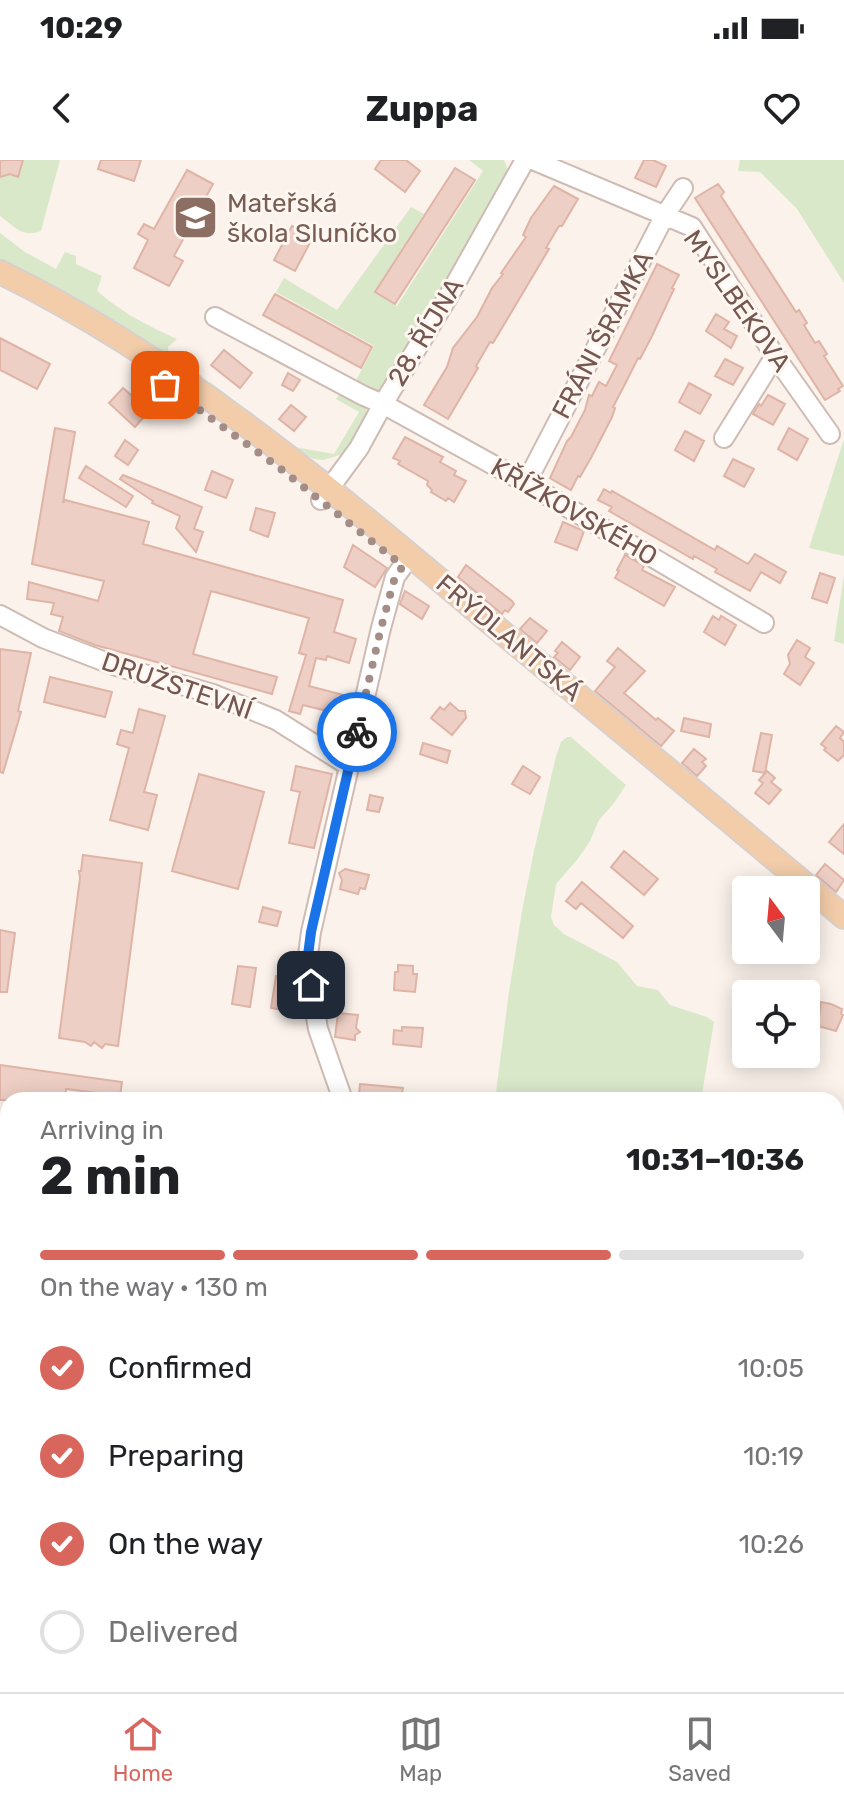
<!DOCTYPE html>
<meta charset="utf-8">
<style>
:root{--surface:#fff;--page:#f6f6f6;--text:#202124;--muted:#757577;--line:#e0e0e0;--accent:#d9665c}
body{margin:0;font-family:Rubik,sans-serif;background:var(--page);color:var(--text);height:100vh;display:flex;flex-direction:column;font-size:30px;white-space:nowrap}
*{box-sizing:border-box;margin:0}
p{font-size:26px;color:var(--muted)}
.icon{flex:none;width:44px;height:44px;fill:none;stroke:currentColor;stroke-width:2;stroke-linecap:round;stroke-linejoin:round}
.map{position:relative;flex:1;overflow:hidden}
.sheet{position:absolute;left:0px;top:932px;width:844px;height:600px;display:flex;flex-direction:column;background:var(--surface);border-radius:24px 24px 0 0;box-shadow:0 4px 20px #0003}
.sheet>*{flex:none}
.needle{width:52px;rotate:344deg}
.buttons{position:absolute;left:732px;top:716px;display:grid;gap:16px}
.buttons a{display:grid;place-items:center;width:88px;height:88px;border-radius:8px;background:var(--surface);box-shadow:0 4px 20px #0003;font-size:40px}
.pin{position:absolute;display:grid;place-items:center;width:68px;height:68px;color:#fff;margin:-34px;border-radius:16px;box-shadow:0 4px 12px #0006}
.courier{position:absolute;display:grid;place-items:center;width:80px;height:80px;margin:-40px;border:6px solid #1a73e8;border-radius:50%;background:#fff;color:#222;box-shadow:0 2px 10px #0007}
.headline em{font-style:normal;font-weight:700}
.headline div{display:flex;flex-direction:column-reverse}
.headline{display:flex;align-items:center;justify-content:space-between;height:136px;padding:0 40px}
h1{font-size:52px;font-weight:700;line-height:60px}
.bar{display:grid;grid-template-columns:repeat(4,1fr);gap:12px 8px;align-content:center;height:96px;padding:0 40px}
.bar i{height:10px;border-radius:6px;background:var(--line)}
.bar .active{background:var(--accent)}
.bar p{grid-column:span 4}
ol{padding:0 40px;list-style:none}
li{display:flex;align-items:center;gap:24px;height:88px}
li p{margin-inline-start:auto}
li .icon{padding:8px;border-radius:50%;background:var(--accent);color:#fff;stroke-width:4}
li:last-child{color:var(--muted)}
li i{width:44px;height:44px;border:4px solid var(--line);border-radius:50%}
.status{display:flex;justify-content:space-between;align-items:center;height:56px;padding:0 40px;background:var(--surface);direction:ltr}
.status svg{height:22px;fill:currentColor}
header{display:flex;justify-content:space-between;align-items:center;height:104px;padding:0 40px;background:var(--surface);font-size:36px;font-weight:700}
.tabs{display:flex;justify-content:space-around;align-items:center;height:112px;border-top:2px solid var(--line);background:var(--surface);font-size:22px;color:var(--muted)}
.tabs a{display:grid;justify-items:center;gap:4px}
.tabs .active{color:var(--accent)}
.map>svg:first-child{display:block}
</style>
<div class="status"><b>10:29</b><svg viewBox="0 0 49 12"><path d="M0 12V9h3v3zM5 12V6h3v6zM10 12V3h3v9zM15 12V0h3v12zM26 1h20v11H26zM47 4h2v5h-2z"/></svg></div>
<header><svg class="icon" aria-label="back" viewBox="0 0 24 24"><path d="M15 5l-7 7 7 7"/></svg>Zuppa<svg class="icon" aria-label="heart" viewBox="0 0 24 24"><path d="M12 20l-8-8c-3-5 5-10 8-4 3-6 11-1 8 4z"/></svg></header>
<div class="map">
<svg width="844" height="1532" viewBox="0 0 844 1532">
<rect width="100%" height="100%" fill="#fbf2eb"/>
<path fill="#dae8ca" d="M 0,0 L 60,0 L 41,71 C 22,78 15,67 0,56 Z
M 469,0 L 504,0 L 507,7 L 507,15 L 384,230 L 377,233 L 353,226 L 374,186 L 276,132 L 284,118 L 337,150 L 411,47 L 424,54 L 374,132 L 397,146 L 483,11 Z
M 740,0 L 844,0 L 844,123 L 797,49 L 760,12 L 738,11 Z
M 0,73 L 25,92 L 56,109 L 65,92 L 76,96 L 76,104 L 102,116 L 97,131 C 123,153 146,165 177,179 L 168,187 L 169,195 L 202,216 L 199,220 L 0,105 Z
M 210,222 L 295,287 L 334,294 L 359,252 L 336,239 L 341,232 L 365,243 L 368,256 L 353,281 L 340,295 L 323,300 L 314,299 L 297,291 L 207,225 Z
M 844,279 L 844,396 L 809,388 Z
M 844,415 L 844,484 L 834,481 Z
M 567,577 L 571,577 L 626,625 L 614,643 L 599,660 L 590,681 L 577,700 L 556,724 L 551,757 L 554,765 L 564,774 L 617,802 L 637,826 L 658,830 L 670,845 L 707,857 L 714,862 L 701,940 L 495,940 L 509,832 L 522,751 L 534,691 L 556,596 L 561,582 Z
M 844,1232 L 844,1532 L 804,1532 L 805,1524 L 836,1524 L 836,1282 Z"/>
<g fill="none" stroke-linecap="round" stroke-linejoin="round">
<path stroke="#a7d4d4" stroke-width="4" d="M 0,1229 L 8,1243"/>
</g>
<path fill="#eecfc5" stroke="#dfb4a6" stroke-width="2" d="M 0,0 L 23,0 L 18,17 L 10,14 L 0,17 Z
M 101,0 L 141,0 L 134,21 L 98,9 Z
M 381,0 L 406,0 L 420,11 L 405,32 L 375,9 Z
M 644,0 L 653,0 L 666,6 L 656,27 L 635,18 Z
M 455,8 L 475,20 L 395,144 L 375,132 Z
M 187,10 L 213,24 L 174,96 L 183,101 L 169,126 L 134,108 L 148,80 L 138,74 L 144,64 L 154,69 Z
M 718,24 L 724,32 L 721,36 L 796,152 L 799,150 L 807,163 L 804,165 L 815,183 L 819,181 L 827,194 L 824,196 L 843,226 L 838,229 L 840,231 L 825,240 L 695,38 Z
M 554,26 L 578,39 L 562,66 L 559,66 L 553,76 L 546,88 L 549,89 L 493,183 L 490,182 L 476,206 L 478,208 L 448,259 L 424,245 L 447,207 L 453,188 L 477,157 L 492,128 L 503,114 L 501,113 L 526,77 L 523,75 L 531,58 Z
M 292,66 L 313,77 L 295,111 L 274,100 Z
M 657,104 L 679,115 L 672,128 L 674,129 L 651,178 L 640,199 L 638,198 L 624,226 L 613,247 L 615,248 L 612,257 L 592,296 L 580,317 L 578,316 L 571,330 L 550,318 L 567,281 L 571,277 L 585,250 L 589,235 L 592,236 L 599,222 L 606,226 L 617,205 L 609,201 Z
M 275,134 L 372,187 L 361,208 L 263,155 Z
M 716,154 L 729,162 L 724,169 L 737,176 L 731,188 L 706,171 Z
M 0,178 L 50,204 L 37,229 L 0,210 Z
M 224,190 L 252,213 L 240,228 L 211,205 Z
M 725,199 L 743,208 L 733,225 L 715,216 Z
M 288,213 L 300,220 L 293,231 L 282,225 Z
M 689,223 L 711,235 L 700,254 L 679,242 Z
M 123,228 L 149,251 L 135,267 L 109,243 Z
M 768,235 L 785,244 L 773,265 L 753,254 L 759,244 L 761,246 Z
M 291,245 L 306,257 L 294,271 L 279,259 Z
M 55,268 L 75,272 L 63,343 L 65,340 L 149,362 L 143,384 L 343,440 L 334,472 L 356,479 L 349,503 L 327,496 L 326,500 L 316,498 L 309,526 L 347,536 L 344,551 L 340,550 L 339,554 L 303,545 L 300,554 L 289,551 L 306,495 L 299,493 L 309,458 L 211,431 L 193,494 L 277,517 L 272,534 L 95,485 L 59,471 L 63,457 L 51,454 L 54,443 L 27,439 L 29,422 L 98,441 L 104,421 L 32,404 Z
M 789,268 L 808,279 L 797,300 L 778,289 Z
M 685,271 L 704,281 L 694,301 L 675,290 Z
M 405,277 L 443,297 L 440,302 L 456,311 L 454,315 L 466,321 L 454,342 L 448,338 L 446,341 L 431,332 L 432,330 L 427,325 L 428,321 L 398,304 L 400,301 L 393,298 Z
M 125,280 L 138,290 L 128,305 L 115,296 Z
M 733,299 L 754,309 L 744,327 L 724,316 Z
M 86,306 L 133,336 L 126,347 L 79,318 Z
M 212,311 L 233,320 L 226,338 L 205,330 Z
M 123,315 L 202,347 L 194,369 L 203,372 L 196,392 L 176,368 L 180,356 L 152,343 L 153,341 L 120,319 Z
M 604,329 L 611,333 L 612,331 L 715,390 L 717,386 L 748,404 L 755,394 L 786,412 L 780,423 L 761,412 L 750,431 L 715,412 L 717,409 L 694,396 L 693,399 L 609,351 L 612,347 L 598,340 Z
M 256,348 L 275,353 L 268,377 L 250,370 Z
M 563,362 L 584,371 L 577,390 L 555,382 Z
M 353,385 L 387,408 L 375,427 L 344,407 Z
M 625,395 L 644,406 L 642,410 L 675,427 L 664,446 L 615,418 L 619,411 L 617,410 Z
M 466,405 L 512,441 L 514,444 L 508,452 L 505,450 L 502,454 L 458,417 Z
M 820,413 L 835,418 L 827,443 L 812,438 Z
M 405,431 L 429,446 L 422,459 L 400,444 Z
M 713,456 L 719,460 L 721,456 L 736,465 L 725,485 L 704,472 Z
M 530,458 L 547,471 L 537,483 L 520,469 Z
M 797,480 L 810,488 L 805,497 L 814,503 L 800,525 L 784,514 L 790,504 L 788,495 Z
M 562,482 L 580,497 L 570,510 L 554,497 L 558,493 L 555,491 Z
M 618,488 L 645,511 L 624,533 L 656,560 L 658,558 L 674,571 L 661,586 L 595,531 L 615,507 L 607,501 Z
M 0,489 L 31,493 L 18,551 L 21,552 L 3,613 L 0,612 Z
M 50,517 L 112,532 L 105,557 L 44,542 Z
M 450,543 L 459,551 L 465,551 L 466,558 L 452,575 L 431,558 L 440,547 L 444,550 Z
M 139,549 L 165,556 L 144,632 L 157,635 L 148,670 L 110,660 L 129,588 L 117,584 L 121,570 L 133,573 Z
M 684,558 L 711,564 L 709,577 L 681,571 Z
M 836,566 L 844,572 L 840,578 L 844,582 L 844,595 L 838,601 L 824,590 L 826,588 L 821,584 Z
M 761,573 L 772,575 L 765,613 L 753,611 Z
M 423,583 L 450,591 L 447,603 L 420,594 Z
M 694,589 L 706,599 L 702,602 L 706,606 L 697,616 L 682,603 Z
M 296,606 L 332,614 L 314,688 L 289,683 L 300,632 L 291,630 Z
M 523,606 L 540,617 L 530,634 L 512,624 Z
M 767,611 L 775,618 L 771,622 L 781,630 L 769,644 L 755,633 L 763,623 L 759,620 Z
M 199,614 L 264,632 L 238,729 L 172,711 Z
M 370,635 L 383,638 L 379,652 L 367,650 Z
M 844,664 L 844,694 L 829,682 Z
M 624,691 L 658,719 L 644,735 L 611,707 Z
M 83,695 L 142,703 L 118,886 L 105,884 L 102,888 L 94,882 L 91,886 L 85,882 L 59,878 L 80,718 L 79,711 L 81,711 Z
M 825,704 L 844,720 L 836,732 L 816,715 Z
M 345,709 L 369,715 L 365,729 L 360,728 L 358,734 L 340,729 L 342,720 L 339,713 Z
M 582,722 L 633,766 L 623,778 L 581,743 L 576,749 L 566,741 Z
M 263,747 L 281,752 L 277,766 L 259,762 Z
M 0,770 L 15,773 L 7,832 L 0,832 Z
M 398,805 L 413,806 L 413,814 L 417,814 L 415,832 L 394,830 L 395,812 L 398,812 Z
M 238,806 L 256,808 L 250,847 L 232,844 Z
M 276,816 L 295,819 L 290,851 L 271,848 Z
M 821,842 L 831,844 L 842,849 L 841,854 L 843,855 L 836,871 L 818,866 Z
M 338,853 L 358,855 L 356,868 L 360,872 L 355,875 L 355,880 L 335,877 Z
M 402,867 L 423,868 L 421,887 L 393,884 L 394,870 L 402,871 Z
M 0,905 L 122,922 L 120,936 L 66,929 L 65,940 L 0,940 Z
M 360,924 L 403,928 L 401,938 L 359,934 Z"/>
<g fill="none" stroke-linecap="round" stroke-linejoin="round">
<defs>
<path id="minor" d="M 533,0 L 692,67 L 775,196 L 830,274
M 215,157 L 364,236 L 383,244 L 526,323 L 764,463
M 724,278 L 775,196
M 526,323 L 665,55 L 683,28
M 321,340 L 359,288 L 383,244 L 448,137 L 525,0
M 0,455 L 43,478 L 116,506 L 213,534 L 276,560 L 349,606
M 343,940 L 318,869 L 307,803 L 311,772 L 381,468 L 395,417 L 403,406
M 0,1207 L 8,1220
M 182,1524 L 187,1532
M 771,1524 L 779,1532
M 564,1532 L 565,1524"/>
<path id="major" d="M 0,112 C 182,201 337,334 491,463 C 609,561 727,658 844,757"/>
</defs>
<use href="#minor" stroke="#cebbb4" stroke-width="22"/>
<use href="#major" stroke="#d8d0ce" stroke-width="26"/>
<use href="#minor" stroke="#fff" stroke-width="18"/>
<use href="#major" stroke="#f3cdaa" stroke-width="22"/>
</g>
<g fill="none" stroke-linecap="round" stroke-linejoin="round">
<path stroke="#a38d86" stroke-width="8" stroke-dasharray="0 14.4" d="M 165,225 L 277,306 L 403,406 L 395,417 L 381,468 L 357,572"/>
<path stroke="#1a73e8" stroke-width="10" d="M 311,825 L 307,803 L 311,772 L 357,572"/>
</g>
<defs>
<symbol id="school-square" viewBox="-11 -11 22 22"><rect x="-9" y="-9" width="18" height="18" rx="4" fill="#8d6e63" stroke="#fef7f1"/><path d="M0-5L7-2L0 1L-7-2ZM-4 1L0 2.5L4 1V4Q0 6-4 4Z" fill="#fff"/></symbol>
</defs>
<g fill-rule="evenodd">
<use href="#school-square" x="170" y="32" width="51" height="51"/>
</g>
<g text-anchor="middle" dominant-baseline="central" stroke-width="6" stroke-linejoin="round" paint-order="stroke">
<g font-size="26" fill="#785e54" stroke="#fef7f1" text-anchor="start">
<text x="227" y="43">Mateřská<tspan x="227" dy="30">škola Sluníčko</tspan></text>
</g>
<g font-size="26" fill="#745750" stroke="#fef7f1">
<text transform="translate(737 141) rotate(55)">MYSLBEKOVA</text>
<text transform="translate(426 172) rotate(-59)">28. ŘÍJNA</text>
<text transform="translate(603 175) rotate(-62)">FRÁNI ŠRÁMKA</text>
<text transform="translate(574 352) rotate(30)">KŘÍŽKOVSKÉHO</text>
<text transform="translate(509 478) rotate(40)">FRÝDLANTSKÁ</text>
<text transform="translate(177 526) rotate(19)">DRUŽSTEVNÍ</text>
</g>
</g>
</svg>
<div class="buttons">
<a><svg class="needle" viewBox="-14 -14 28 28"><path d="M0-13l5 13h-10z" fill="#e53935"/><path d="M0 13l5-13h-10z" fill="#757577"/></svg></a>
<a><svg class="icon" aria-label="locate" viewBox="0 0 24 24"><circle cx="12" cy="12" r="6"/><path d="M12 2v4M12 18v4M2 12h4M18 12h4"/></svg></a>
</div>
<div class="pin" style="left:165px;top:225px;background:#ea580c"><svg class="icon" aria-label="bag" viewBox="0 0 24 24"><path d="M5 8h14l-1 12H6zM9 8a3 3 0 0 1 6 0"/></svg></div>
<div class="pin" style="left:311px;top:825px;background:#1f2937"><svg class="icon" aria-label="home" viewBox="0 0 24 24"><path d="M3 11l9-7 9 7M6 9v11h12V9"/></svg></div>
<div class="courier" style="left:357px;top:572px"><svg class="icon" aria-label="bike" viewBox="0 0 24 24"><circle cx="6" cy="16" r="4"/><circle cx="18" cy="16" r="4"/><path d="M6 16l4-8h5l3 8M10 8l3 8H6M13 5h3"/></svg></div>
<section class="sheet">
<div class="headline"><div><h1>2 min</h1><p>Arriving in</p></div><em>10:31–10:36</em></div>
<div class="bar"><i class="active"></i><i class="active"></i><i class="active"></i><i></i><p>On the way · 130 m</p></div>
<ol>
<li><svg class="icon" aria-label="check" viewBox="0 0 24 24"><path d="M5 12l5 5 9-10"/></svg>Confirmed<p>10:05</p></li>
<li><svg class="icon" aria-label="check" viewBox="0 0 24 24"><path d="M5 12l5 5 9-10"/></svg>Preparing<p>10:19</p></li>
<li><svg class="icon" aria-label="check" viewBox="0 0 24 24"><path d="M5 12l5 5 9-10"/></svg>On the way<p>10:26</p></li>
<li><i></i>Delivered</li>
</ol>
</section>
</div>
<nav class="tabs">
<a class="active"><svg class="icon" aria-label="home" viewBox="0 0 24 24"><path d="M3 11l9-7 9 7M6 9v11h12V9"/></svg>Home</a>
<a><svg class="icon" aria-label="map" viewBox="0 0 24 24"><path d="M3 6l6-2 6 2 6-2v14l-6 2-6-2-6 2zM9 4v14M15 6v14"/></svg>Map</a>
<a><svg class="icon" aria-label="saved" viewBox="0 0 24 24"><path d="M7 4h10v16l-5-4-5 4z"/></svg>Saved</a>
</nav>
